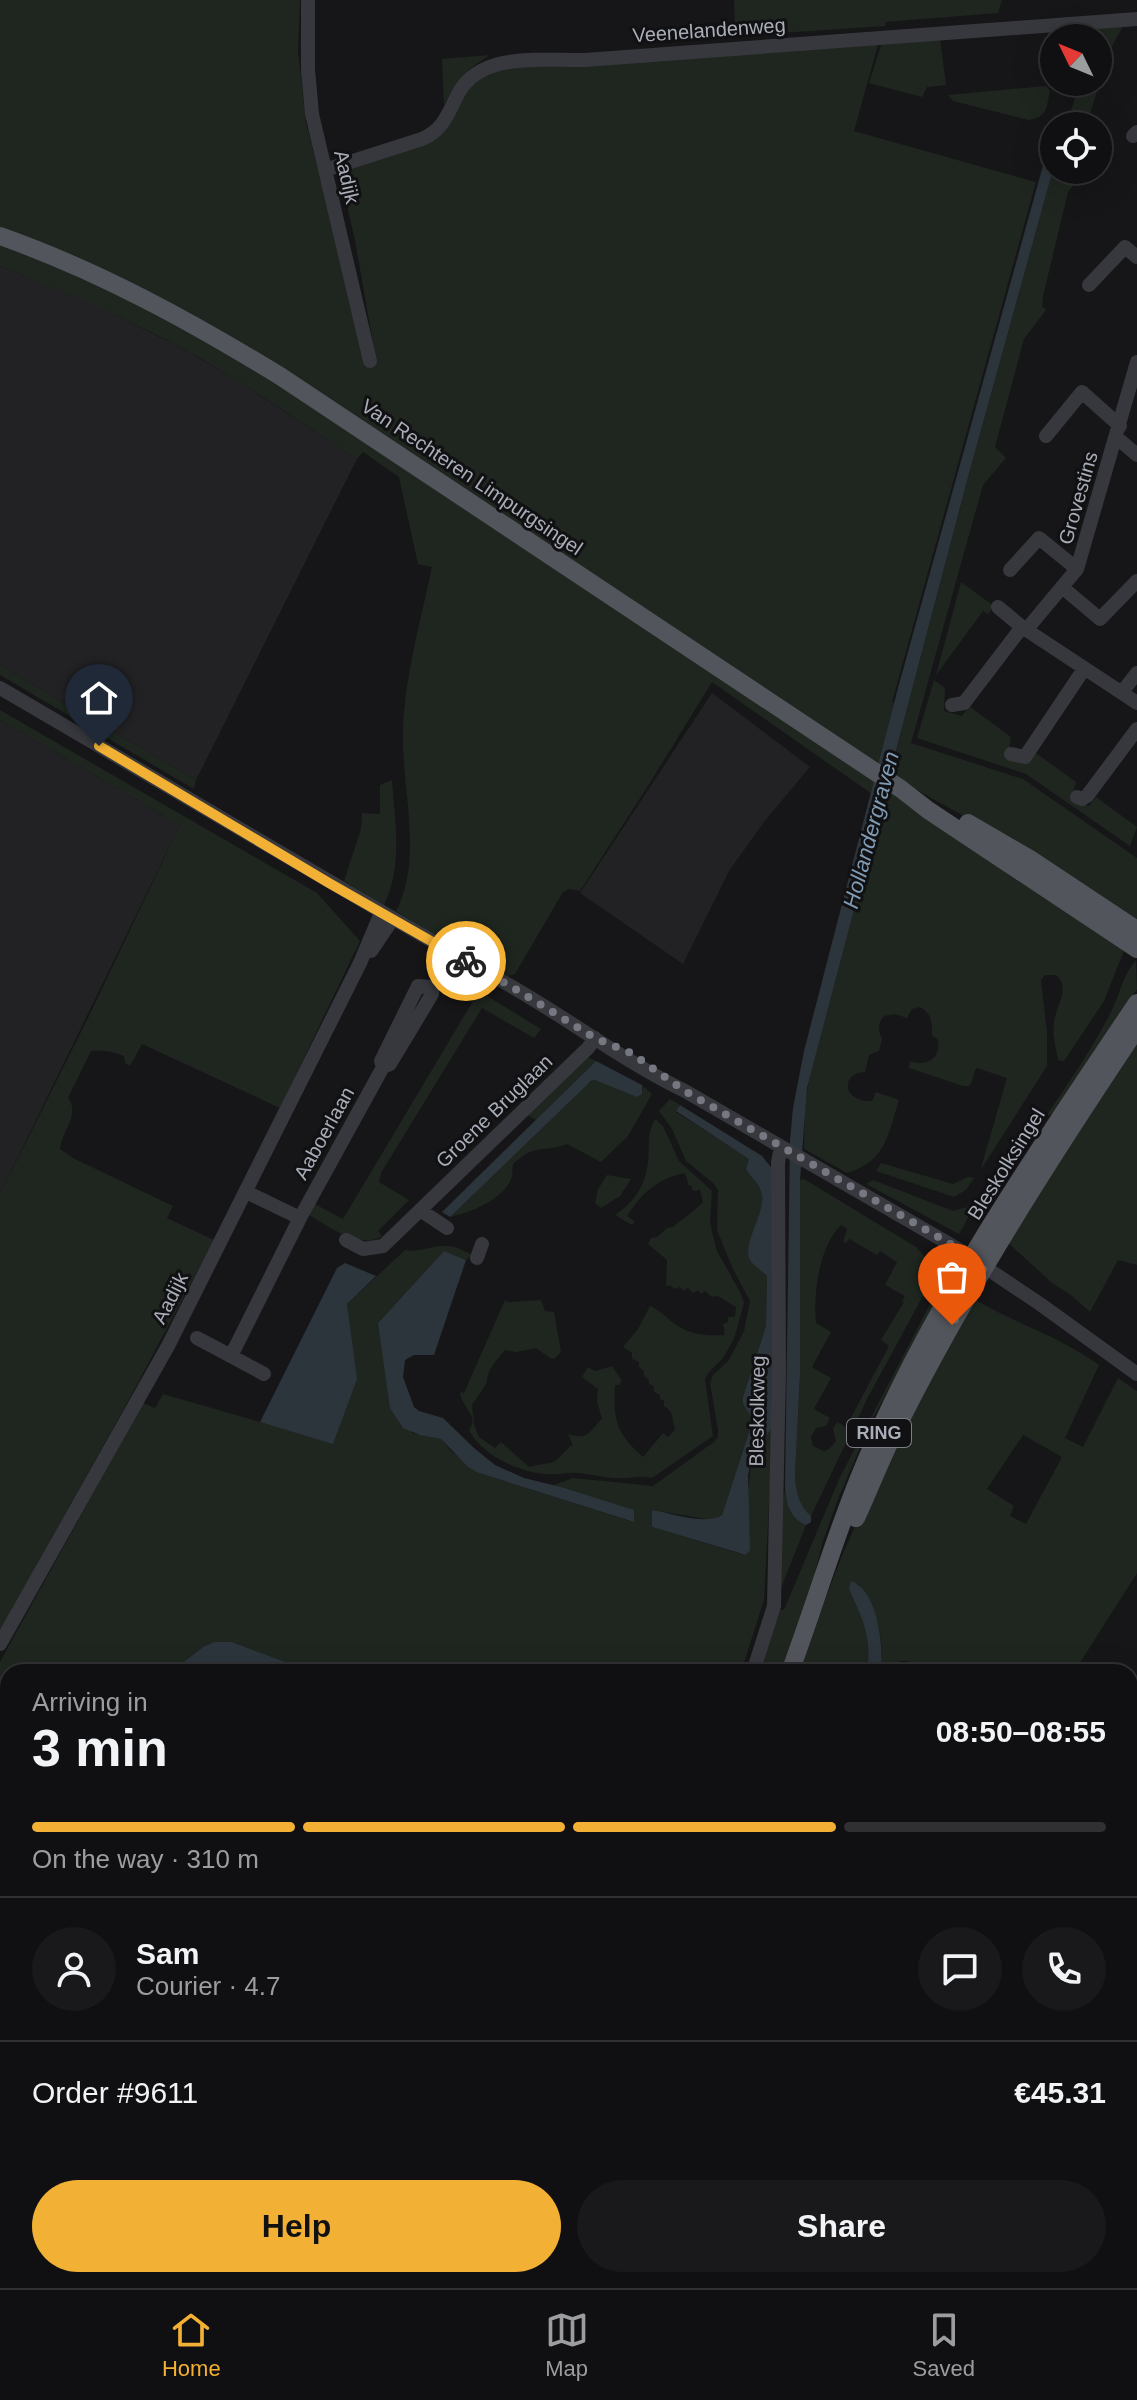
<!DOCTYPE html>
<meta charset="utf-8">
<style>
:root{--surface:#101012;--page:#19191b;--text:#f1f3f6;--muted:#9c9d9f;--line:#303032;--accent:#f2b134}
body{margin:0;font-family:Helvetica,sans-serif;background:var(--page);color:var(--text);height:100vh;display:flex;flex-direction:column;font-size:30px;white-space:nowrap}
*{box-sizing:border-box;margin:0}
p{font-size:26px;color:var(--muted)}
.icon{flex:none;width:44px;height:44px;fill:none;stroke:currentColor;stroke-width:2;stroke-linecap:round;stroke-linejoin:round}
.map{position:relative;flex:1;overflow:hidden}
.details{position:absolute;left:0px;top:1664px;width:1138px;height:624px;display:flex;flex-direction:column;background:var(--surface);border-radius:24px 24px 0 0;box-shadow:0 8px 32px #0002,0 0 0 2px var(--line)}
.details>*{flex:none}
.needle{width:52px;rotate:313deg}
.fabs{position:absolute;left:1040px;top:24px;display:grid;gap:16px}
.fabs a{display:grid;place-items:center;width:72px;height:72px;border-radius:50%;background:var(--surface);box-shadow:0 8px 32px #0002,0 0 0 2px var(--line);font-size:40px}
.pin{position:absolute;display:grid;place-items:center;width:68px;height:68px;color:#fff;margin:-82px -34px;border-radius:50% 50% 50% 0;rotate:-45deg;box-shadow:0 0 8px #0007}
.pin .icon{rotate:45deg}
.courier{position:absolute;display:grid;place-items:center;width:80px;height:80px;margin:-40px;border:6px solid #f2b134;border-radius:50%;background:#fff;color:#222;box-shadow:0 2px 10px #0007}
.headline em{font-style:normal;font-weight:700}
.headline div{display:flex;flex-direction:column-reverse}
.headline{display:flex;align-items:center;justify-content:space-between;height:136px;padding:0 32px}
h1{font-size:52px;font-weight:700;line-height:60px}
.bar{display:grid;grid-template-columns:repeat(4,1fr);gap:12px 8px;align-content:center;height:96px;padding:0 32px}
.bar i{height:10px;border-radius:6px;background:var(--line)}
.bar .current{background:var(--accent)}
.bar p{grid-column:span 4}
.line{display:flex;align-items:center;gap:20px;padding:0 32px;border-top:2px solid var(--line)}
.line div{flex:1}
.round{display:grid;place-items:center;flex:none;width:84px;height:84px;border-radius:42px;background:var(--page)}
.button{display:flex;gap:16px;margin-top:auto;padding:16px 32px}
.button a{flex:1;height:92px;border-radius:48px;background:var(--accent);color:#111;font-size:32px;font-weight:700;line-height:92px;text-align:center}
.button a+a{background:var(--page);color:var(--text)}
.tabs{display:flex;justify-content:space-around;align-items:center;height:112px;border-top:2px solid var(--line);background:var(--surface);font-size:22px;color:var(--muted)}
.tabs a{display:grid;justify-items:center;gap:4px}
.tabs .current{color:var(--accent)}
.map>svg:first-child{display:block}
</style>
<div class="map">
<svg width="1137" height="2288" viewBox="0 0 1137 2288">
<rect width="100%" height="100%" fill="#161618"/>
<path fill="#222225" d="M 0,266 L 79,297 L 180,347 L 235,379 L 357,459 L 196,780 L 0,665 Z
M 712,693 L 810,767 L 764,822 L 729,871 L 683,964 L 580,893 Z
M 0,720 L 180,825 L 0,1194 Z"/>
<path fill="#1e261f" fill-rule="evenodd" d="M 0,0 L 300,0 L 298,51 L 306,123 L 338,248 L 376,361 L 355,240 L 338,168 L 448,124 C 459,111 462,88 477,78 C 484,74 496,72 503,69 L 879,41 L 854,131 L 1036,182 L 892,702 L 894,703 L 879,765 L 399,448 L 0,230 Z
M 734,0 L 1002,0 L 998,13 L 885,22 L 885,26 L 735,36 Z
M 1123,26 L 1111,48 L 1086,126 L 1066,126 L 1080,82 L 1098,82 L 1098,38 L 1094,38 L 1098,27 Z
M 940,38 L 946,85 L 927,87 L 922,97 L 869,83 L 882,42 Z
M 490,55 C 463,72 459,78 444,105 L 442,59 Z
M 1046,86 L 1050,91 C 1046,108 1048,117 1029,120 L 953,101 L 948,95 Z
M 1054,166 L 1054,170 L 1086,170 L 1068,192 L 1043,296 L 1042,306 L 1046,310 L 1024,339 L 995,447 L 1006,458 L 983,485 L 911,743 L 1023,779 L 1137,858 L 1137,926 L 989,830 L 917,790 L 890,773 L 967,481 Z
M 0,242 L 157,313 L 294,393 L 875,780 L 872,794 L 712,682 L 648,786 L 580,891 L 569,889 L 563,892 L 515,974 L 508,976 L 458,950 L 396,911 C 424,858 401,788 403,730 C 405,675 421,620 432,567 L 418,564 L 399,477 L 363,452 L 357,459 C 298,421 241,380 180,347 C 121,316 61,290 0,266 Z
M 961,582 L 994,606 L 988,614 L 983,611 L 936,675 Z
M 0,665 L 196,780 L 194,789 L 0,675 Z
M 934,680 L 945,688 L 944,711 L 962,716 L 969,706 L 1011,737 L 1008,756 L 1033,751 L 1076,782 L 1071,799 L 1089,806 L 1096,797 L 1137,827 L 1130,846 L 1026,774 L 917,738 Z
M 0,710 L 317,893 L 360,941 L 280,1108 L 142,1044 L 130,1066 L 125,1063 L 124,1056 C 113,1051 103,1050 91,1051 L 68,1098 C 81,1114 61,1132 60,1149 L 73,1158 L 173,1206 L 167,1218 L 214,1240 L 132,1394 L 0,1631 L 0,1194 L 88,1018 L 180,825 L 0,720 Z
M 392,780 C 395,822 403,866 384,905 L 344,881 L 361,829 L 362,813 L 380,814 L 380,785 Z
M 886,787 L 1125,948 L 1104,1001 L 1064,1061 L 1058,1060 C 1056,1048 1052,1034 1054,1022 C 1056,1006 1071,988 1056,975 L 1045,975 L 1041,980 L 1047,1032 L 1047,1066 L 980,1171 L 1007,1078 L 977,1068 C 972,1074 974,1081 969,1086 L 963,1086 L 909,1068 L 910,1061 C 926,1067 941,1059 938,1040 L 932,1035 C 932,1022 932,1014 920,1007 L 912,1009 L 907,1018 L 895,1014 L 884,1016 C 877,1025 878,1029 882,1039 L 879,1051 L 869,1055 L 865,1072 C 841,1072 841,1102 872,1101 L 876,1092 L 899,1100 C 888,1134 886,1162 847,1173 L 804,1149 L 805,1105 L 809,1079 Z
M 1136,960 L 1137,989 L 1056,1111 L 1045,1118 C 1067,1085 1090,1052 1109,1016 C 1119,998 1122,976 1136,960 Z
M 479,991 L 541,1029 L 534,1038 L 482,1008 L 381,1173 L 379,1182 L 409,1200 L 378,1231 L 382,1236 C 359,1251 328,1225 307,1214 L 313,1203 L 343,1219 Z
M 1137,1042 L 1137,1265 L 1118,1260 L 1090,1312 L 1071,1295 L 1052,1283 L 1003,1238 Z
M 586,1056 L 596,1061 L 536,1120 L 525,1114 Z
M 595,1080 L 643,1090 L 642,1085 L 652,1094 L 628,1136 L 601,1162 L 567,1144 C 544,1153 535,1143 513,1164 C 512,1168 513,1172 512,1176 C 506,1199 470,1213 450,1217 L 586,1085 Z
M 670,1099 L 680,1105 L 676,1112 L 750,1159 L 746,1169 L 762,1191 L 763,1203 L 749,1254 L 749,1259 L 767,1276 L 766,1326 L 743,1397 L 743,1404 L 753,1420 L 722,1515 L 712,1520 L 652,1510 L 652,1527 L 741,1554 L 752,1456 L 773,1427 L 764,1600 L 741,1672 L 312,1672 L 232,1642 L 214,1642 L 203,1647 L 171,1672 L 8,1672 L 8,2277 L 0,2274 L 0,1662 L 143,1403 L 155,1408 L 163,1394 L 333,1443 L 350,1333 L 347,1304 L 405,1250 C 420,1253 431,1245 446,1246 C 456,1246 464,1251 472,1255 L 466,1260 L 444,1251 L 378,1323 L 412,1433 L 441,1439 L 451,1451 L 479,1473 L 633,1522 L 554,1485 L 573,1478 L 653,1486 L 714,1442 L 718,1437 L 718,1430 L 710,1383 L 713,1375 L 729,1360 L 744,1331 L 750,1301 L 732,1267 L 717,1230 L 718,1190 L 714,1184 L 686,1161 L 672,1129 L 659,1111 Z
M 655,1119 L 663,1126 L 679,1161 L 712,1191 L 710,1220 L 712,1232 L 717,1251 L 741,1294 L 744,1303 L 734,1339 L 723,1358 L 709,1372 L 705,1379 L 713,1436 L 652,1478 C 641,1475 633,1478 622,1478 C 607,1479 593,1474 578,1473 C 568,1472 558,1475 547,1474 C 520,1473 481,1455 469,1430 C 480,1416 461,1407 460,1392 L 464,1393 L 505,1300 L 508,1302 L 541,1300 L 545,1311 L 554,1312 L 561,1352 L 554,1359 L 550,1358 L 536,1348 L 516,1352 L 505,1350 C 497,1360 486,1370 487,1383 L 472,1405 L 474,1424 L 479,1437 L 495,1448 L 501,1442 L 529,1467 C 554,1460 550,1469 570,1446 L 573,1446 L 568,1434 C 589,1441 588,1432 602,1419 L 597,1401 L 598,1389 L 582,1377 L 588,1367 L 595,1371 L 612,1366 L 622,1381 L 619,1385 L 615,1385 C 613,1420 616,1433 643,1457 L 663,1433 L 668,1437 L 675,1430 L 671,1412 L 664,1406 L 664,1401 L 660,1399 L 660,1395 L 654,1392 L 654,1386 L 649,1384 L 649,1380 L 644,1376 L 644,1371 L 639,1367 L 639,1362 L 632,1359 L 632,1353 L 623,1347 L 638,1329 L 650,1306 C 659,1310 665,1316 672,1322 C 689,1335 705,1336 725,1335 L 723,1324 L 728,1322 L 728,1317 L 735,1317 L 736,1307 L 718,1296 L 712,1297 L 705,1291 L 701,1294 L 698,1290 L 693,1293 L 688,1288 L 684,1291 L 680,1287 L 674,1289 L 670,1285 L 666,1286 L 667,1260 L 648,1244 L 651,1238 L 657,1237 L 667,1228 L 673,1227 C 681,1220 693,1212 703,1202 L 700,1190 L 693,1191 L 691,1185 L 689,1186 L 685,1173 C 658,1178 641,1194 627,1216 L 635,1222 L 632,1225 L 615,1215 C 634,1202 645,1186 648,1163 C 650,1145 646,1135 655,1119 Z
M 881,1163 L 953,1184 L 968,1177 L 974,1178 L 966,1190 L 954,1197 L 876,1171 Z
M 607,1175 L 631,1179 L 620,1196 L 601,1208 L 595,1203 L 598,1189 Z
M 804,1179 L 916,1247 L 937,1270 L 867,1399 L 811,1516 C 799,1506 796,1491 795,1476 L 800,1374 L 800,1180 ZM 841,1225 L 847,1229 L 843,1242 L 846,1243 L 849,1239 L 877,1255 L 880,1251 L 897,1262 L 885,1285 L 905,1296 L 902,1301 L 904,1302 L 881,1340 L 889,1346 L 846,1427 L 837,1422 L 833,1429 L 836,1441 L 829,1449 L 824,1451 L 813,1446 L 811,1437 L 816,1428 L 826,1426 L 830,1418 L 814,1409 L 831,1378 L 812,1367 L 831,1332 L 816,1323 C 813,1293 819,1247 841,1225 Z
M 873,1180 L 953,1211 L 967,1207 L 979,1198 L 959,1234 L 866,1184 Z
M 942,1281 L 946,1283 L 872,1420 L 838,1499 L 823,1541 L 814,1577 L 782,1672 L 756,1672 L 777,1610 L 784,1610 L 840,1477 Z
M 976,1300 C 1016,1324 1061,1337 1099,1365 L 1065,1438 L 1083,1447 L 1118,1378 L 1137,1391 L 1137,1573 L 1074,1672 L 947,1672 L 907,1661 L 899,1661 L 900,1672 L 881,1672 C 885,1641 877,1607 858,1583 L 851,1594 C 867,1618 871,1644 867,1672 L 797,1672 L 843,1553 L 898,1431 ZM 1023,1435 L 1062,1457 L 1026,1524 L 1010,1516 L 1014,1506 L 987,1489 Z
M 780,1493 L 785,1493 C 786,1504 796,1521 806,1525 L 781,1588 Z
M 1137,2018 L 1137,2148 L 1130,2154 L 1130,2023 Z
M 110,2280 L 602,2280 L 602,2284 L 590,2288 L 88,2288 L 107,2286 Z
M 655,2280 L 783,2280 L 784,2288 L 755,2286 L 750,2288 L 655,2288 Z"/>
<path fill="#2c353c" d="M 1054,126 L 1054,166 L 967,481 L 807,1088 L 800,1180 L 800,1374 L 795,1476 C 796,1491 799,1506 811,1516 L 811,1522 L 806,1525 C 791,1519 786,1504 785,1488 L 790,1141 L 793,1108 L 804,1051 L 898,688 Z
M 596,1061 L 642,1085 L 642,1094 L 637,1097 L 595,1080 L 591,1081 L 450,1217 L 442,1212 Z
M 680,1105 L 762,1156 L 774,1171 L 773,1427 L 752,1456 L 748,1475 L 750,1550 L 746,1555 L 652,1527 L 652,1510 C 671,1513 707,1526 722,1515 L 753,1420 L 743,1404 L 743,1397 L 766,1326 L 767,1276 C 762,1271 751,1264 749,1258 C 744,1241 765,1213 762,1195 C 761,1185 751,1178 746,1169 L 749,1159 L 676,1111 Z
M 444,1251 L 466,1260 L 434,1355 L 414,1355 L 405,1360 L 403,1377 L 414,1407 L 419,1411 L 443,1418 L 474,1448 L 495,1465 L 524,1478 L 561,1487 L 634,1510 L 634,1522 L 479,1473 L 468,1467 L 441,1439 L 420,1435 L 403,1428 L 390,1408 L 378,1323 Z
M 345,1263 L 376,1276 L 347,1304 L 357,1379 L 333,1444 L 260,1422 L 337,1268 Z
M 851,1581 C 878,1589 884,1649 881,1672 L 867,1672 C 872,1636 863,1620 849,1589 Z
M 214,1642 L 232,1642 L 312,1672 L 171,1672 L 203,1647 Z"/>
<g fill="none" stroke-linecap="round" stroke-linejoin="round">
<path stroke="#37383d" stroke-width="14" d="M 308,0 L 308,70 L 312,114 L 370,361
M 1133,136 L 1137,132
M 325,170 L 422,139 C 445,129 448,112 459,92 C 483,51 544,61 585,60 L 1137,19
M 1089,285 L 1125,247 L 1137,257
M 1046,436 L 1082,392 L 1120,426
M 1116,437 L 1137,455
M 1010,570 L 1039,538 L 1077,569
M 1062,587 L 1100,619 L 1137,581
M 1022,627 L 1137,703
M 1027,629 L 1077,569 L 1137,362
M 0,688 C 170,787 338,888 509,985 C 569,1019 623,1061 685,1091 L 958,1249 L 1040,1304 L 1137,1374
M 1122,692 L 1137,673
M 952,705 L 964,703 L 1022,627 L 998,607
M 1011,754 L 1025,757 L 1084,669
M 1077,797 L 1082,799 L 1087,796 L 1137,729
M 371,951 L 392,920
M 246,1192 L 300,1218
M 420,1210 L 447,1228
M 346,1240 L 363,1249 L 383,1246 L 588,1048 L 595,1038
M 477,1258 L 482,1244
M 197,1338 L 231,1356 L 300,1218 L 383,1067 L 381,1061 L 418,986 L 433,987 L 432,994 L 390,1064 L 383,1067
M 231,1356 L 264,1374
M 0,1644 L 168,1346 L 360,963 L 381,913
M 753,1672 L 774,1606 L 779,1372 L 778,1162 L 781,1147"/>
<path stroke="#53555c" stroke-width="18" d="M 0,236 C 99,271 190,321 280,376 L 901,789 L 928,810 L 1137,949
M 968,823 L 1030,859 L 1137,930
M 856,1518 C 870,1488 881,1458 896,1429 C 966,1289 1050,1158 1137,1028
M 790,1672 C 818,1596 840,1519 873,1445 C 942,1288 1042,1145 1137,1003
M 645,2288 L 646,2280"/>
</g>
<g fill="none" stroke-linecap="round" stroke-linejoin="round">
<path stroke="#757880" stroke-width="8" stroke-dasharray="0 14.4" d="M 466,961 L 512,987 L 595,1038 L 631,1053 L 685,1091 L 949,1243 L 984,1267 L 952,1325"/>
<path stroke="#f2b134" stroke-width="10" d="M 99,746 L 329,883 L 466,961"/>
</g>
<g text-anchor="middle" dominant-baseline="central" stroke-width="6" stroke-linejoin="round" paint-order="stroke">
<rect fill="#111113" stroke="#7b7e86" stroke-width="2" x="847" y="1419" width="64" height="28" rx="6"/>
<g font-size="18" font-weight="bold" fill="#a8adb8">
<text x="879" y="1433">RING</text>
</g>
<g font-size="20" fill="#a8adb8" stroke="#111113">
<text transform="translate(709 30) rotate(-4)">Veenelandenweg</text>
<text transform="translate(347 177) rotate(77)">Aadijk</text>
<text transform="translate(472 477) rotate(34)">Van Rechteren Limpurgsingel</text>
<text transform="translate(1078 498) rotate(-74)">Grovestins</text>
<text transform="translate(494 1111) rotate(-44)">Groene Bruglaan</text>
<text transform="translate(324 1133) rotate(-61)">Aaboerlaan</text>
<text transform="translate(1006 1164) rotate(-58)">Bleskolksingel</text>
<text transform="translate(170 1298) rotate(-63)">Aadijk</text>
<text transform="translate(757 1411) rotate(-89)">Bleskolkweg</text>
</g>
<g font-size="22" font-style="italic" fill="#7f9bb3" stroke="#111113">
<text transform="translate(871 830) rotate(-75)">Hollandergraven</text>
</g>
</g>
</svg>
<div class="fabs">
<a><svg class="needle" viewBox="-14 -14 28 28"><path d="M0-13l5 13h-10z" fill="#e53935"/><path d="M0 13l5-13h-10z" fill="#9c9d9f"/></svg></a>
<a><svg class="icon" aria-label="locate" viewBox="0 0 24 24"><circle cx="12" cy="12" r="6"/><path d="M12 2v4M12 18v4M2 12h4M18 12h4"/></svg></a>
</div>
<div class="pin" style="left:952px;top:1325px;background:#ea580c"><svg class="icon" aria-label="bag" viewBox="0 0 24 24"><path d="M5 8h14l-1 12H6zM9 8a3 3 0 0 1 6 0"/></svg></div>
<div class="pin" style="left:99px;top:746px;background:#1f2937"><svg class="icon" aria-label="home" viewBox="0 0 24 24"><path d="M3 11l9-7 9 7M6 9v11h12V9"/></svg></div>
<div class="courier" style="left:466px;top:961px"><svg class="icon" aria-label="bike" viewBox="0 0 24 24"><circle cx="6" cy="16" r="4"/><circle cx="18" cy="16" r="4"/><path d="M6 16l4-8h5l3 8M10 8l3 8H6M13 5h3"/></svg></div>
<section class="details">
<div class="headline"><div><h1>3 min</h1><p>Arriving in</p></div><em>08:50–08:55</em></div>
<div class="bar"><i class="current"></i><i class="current"></i><i class="current"></i><i></i><p>On the way · 310 m</p></div>
<div class="line" style="height:144px"><a class="round"><svg class="icon" aria-label="person" viewBox="0 0 24 24"><circle cx="12" cy="8" r="4"/><path d="M4 21q1-7 8-7t8 7"/></svg></a><div><b>Sam</b><p>Courier · 4.7</p></div><a class="round"><svg class="icon" aria-label="chat" viewBox="0 0 24 24"><path d="M4 5h16v11H9l-5 4z"/></svg></a><a class="round"><svg class="icon" aria-label="phone" viewBox="0 0 24 24"><path d="M5 4h4l2 5-3 2q2 4 5 5l2-3 5 2v4C11 20 4 13 5 4z"/></svg></a></div>
<div class="line" style="height:104px"><div>Order #9611</div><b>€45.31</b></div>
<div class="button"><a>Help</a><a>Share</a></div>
</section>
</div>
<nav class="tabs">
<a class="current"><svg class="icon" aria-label="home" viewBox="0 0 24 24"><path d="M3 11l9-7 9 7M6 9v11h12V9"/></svg>Home</a>
<a><svg class="icon" aria-label="map" viewBox="0 0 24 24"><path d="M3 6l6-2 6 2 6-2v14l-6 2-6-2-6 2zM9 4v14M15 6v14"/></svg>Map</a>
<a><svg class="icon" aria-label="saved" viewBox="0 0 24 24"><path d="M7 4h10v16l-5-4-5 4z"/></svg>Saved</a>
</nav>
